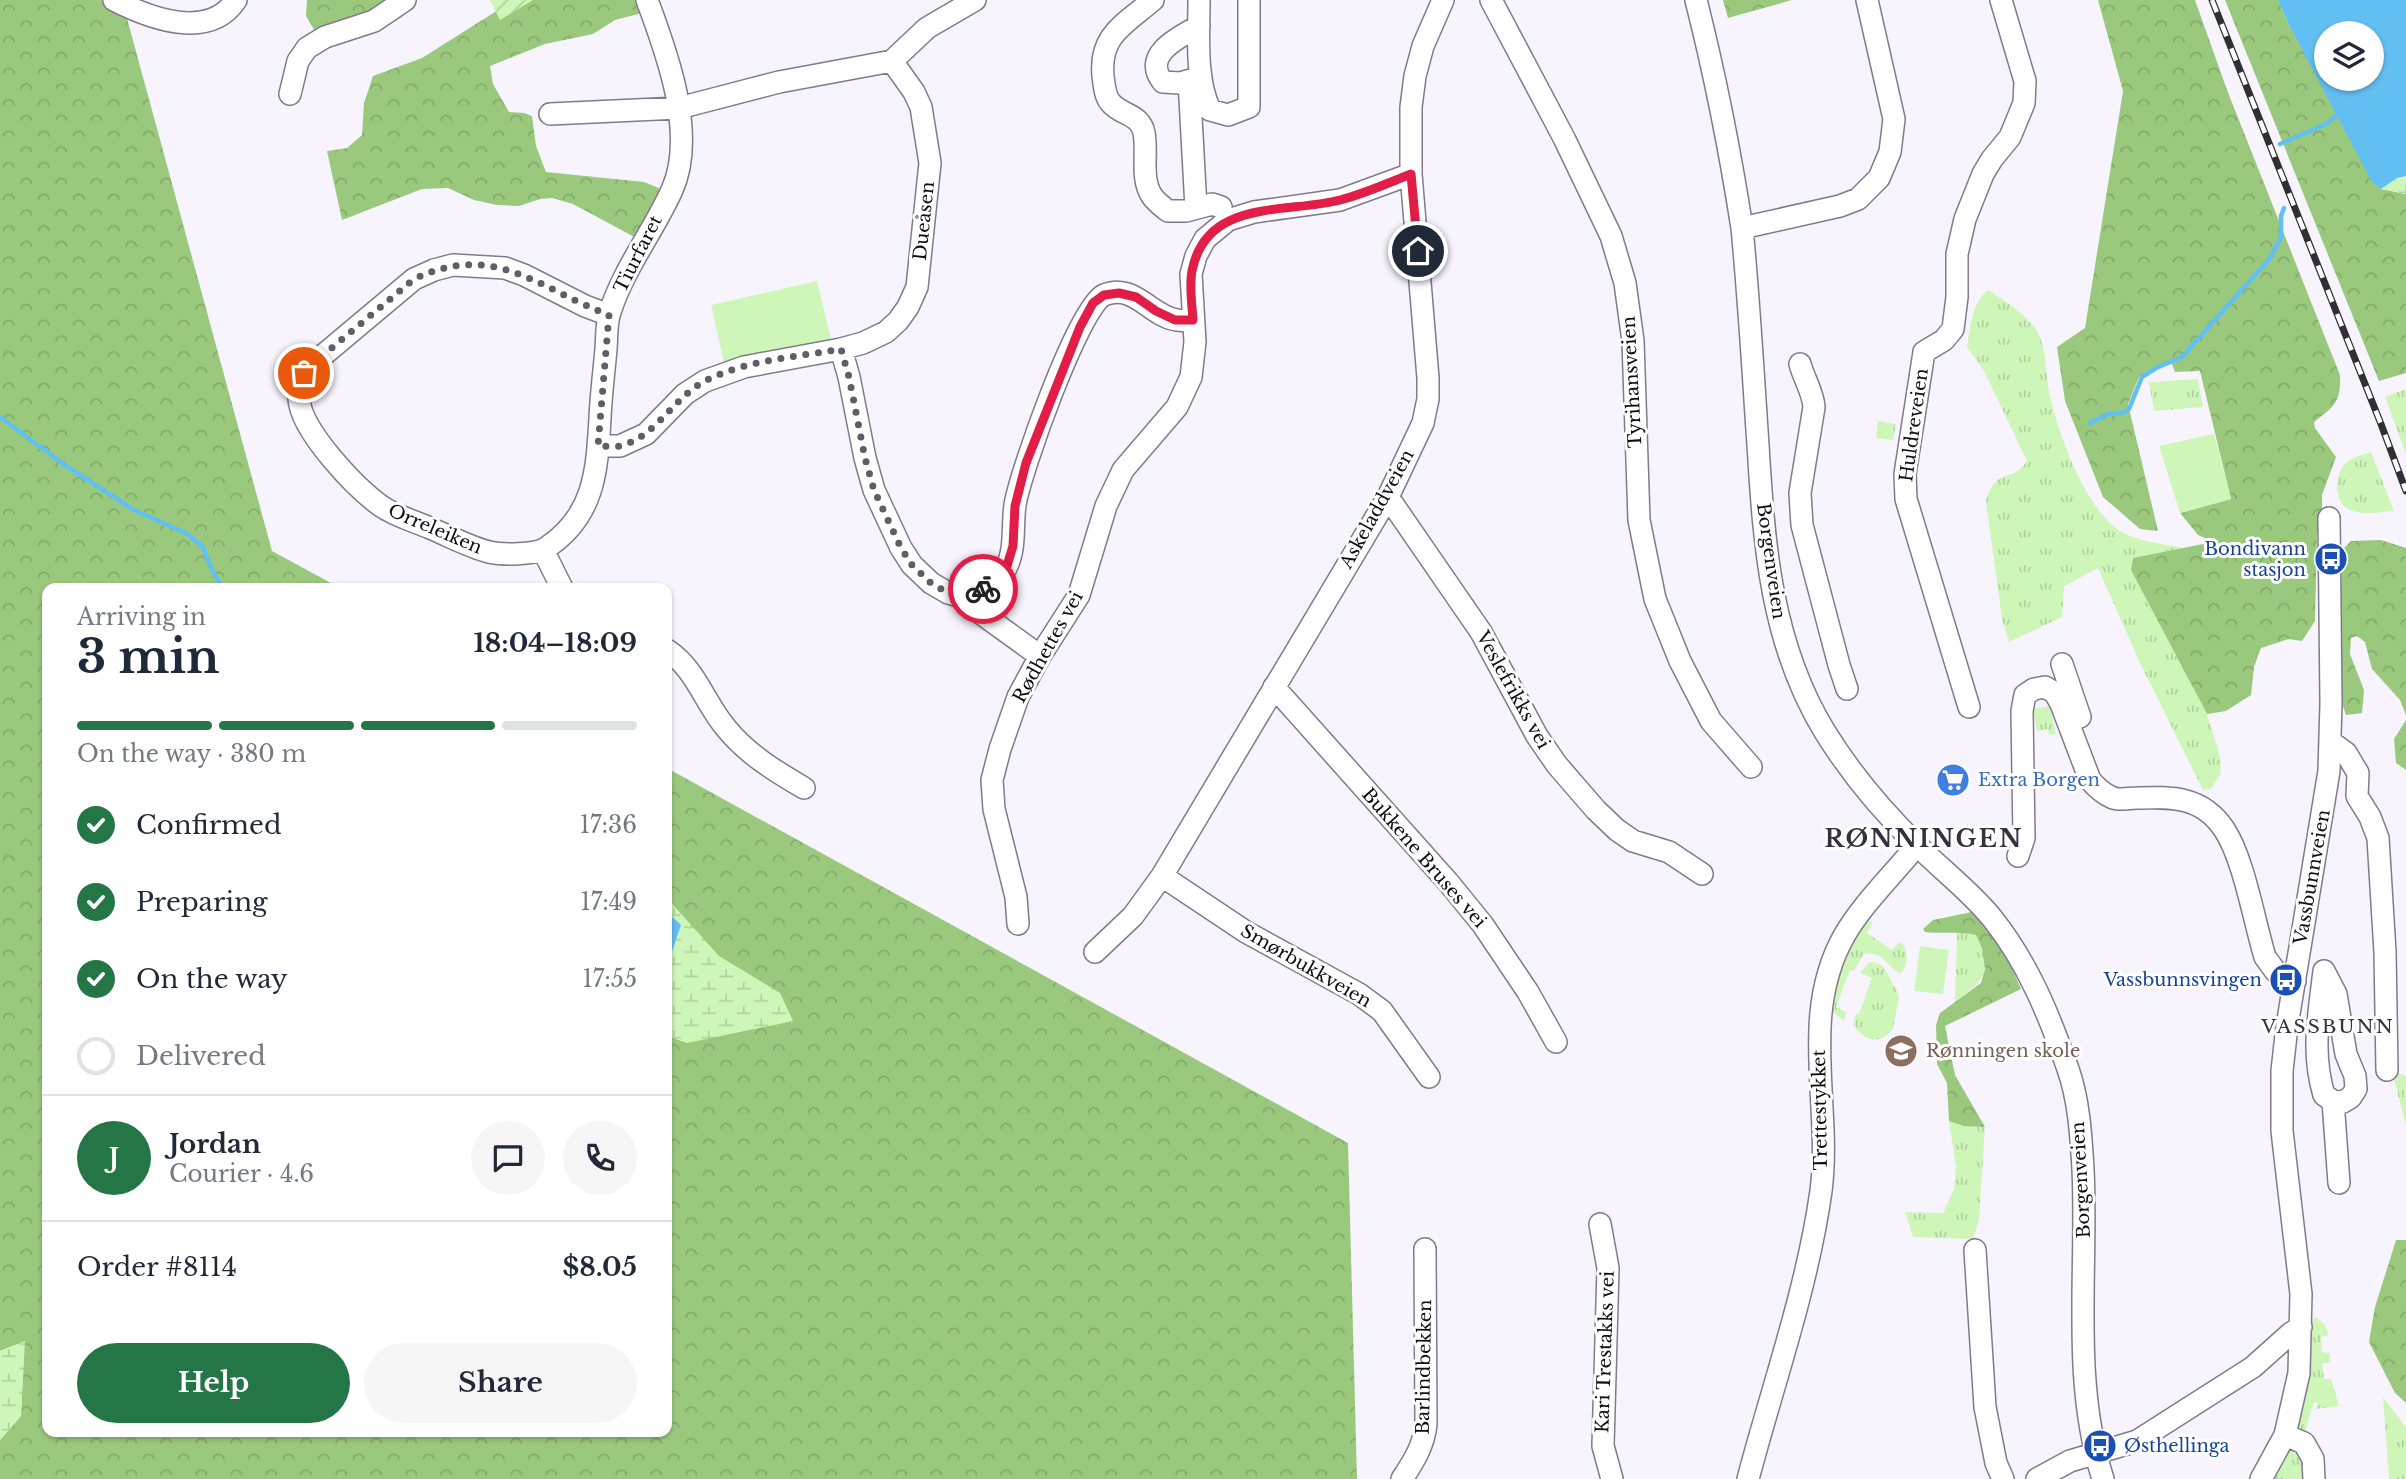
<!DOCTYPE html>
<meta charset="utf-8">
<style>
:root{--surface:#fff;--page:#f6f6f7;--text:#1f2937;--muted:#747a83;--line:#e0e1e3;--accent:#247647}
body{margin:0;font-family:"Libre Baskerville",serif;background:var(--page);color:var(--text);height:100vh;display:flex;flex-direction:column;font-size:26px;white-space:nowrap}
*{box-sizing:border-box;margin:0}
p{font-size:23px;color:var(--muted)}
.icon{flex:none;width:38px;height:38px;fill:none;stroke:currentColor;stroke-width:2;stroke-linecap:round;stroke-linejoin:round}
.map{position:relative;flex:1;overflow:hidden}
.details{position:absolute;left:42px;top:583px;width:630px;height:854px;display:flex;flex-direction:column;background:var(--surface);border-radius:14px;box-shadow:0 2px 5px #0004}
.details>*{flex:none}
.fabs{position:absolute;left:2314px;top:21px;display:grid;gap:14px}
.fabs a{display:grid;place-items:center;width:70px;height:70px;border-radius:50%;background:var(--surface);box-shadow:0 2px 5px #0004;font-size:35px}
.pin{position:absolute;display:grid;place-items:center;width:60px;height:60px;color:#fff;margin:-30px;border:4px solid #fff;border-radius:50%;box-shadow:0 2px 7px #0007}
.courier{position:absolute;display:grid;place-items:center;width:70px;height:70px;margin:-35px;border:5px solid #e11d48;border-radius:50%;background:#fff;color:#222;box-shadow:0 2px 9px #0007}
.head em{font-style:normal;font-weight:700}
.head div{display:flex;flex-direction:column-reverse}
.head{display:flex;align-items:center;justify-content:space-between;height:119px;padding:0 35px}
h1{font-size:46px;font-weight:700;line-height:52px}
.bar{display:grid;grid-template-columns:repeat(4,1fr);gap:10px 7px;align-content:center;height:84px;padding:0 35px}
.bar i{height:9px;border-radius:5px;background:var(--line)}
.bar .on{background:var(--accent)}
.bar p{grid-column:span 4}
.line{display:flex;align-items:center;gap:18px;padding:0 35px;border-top:2px solid var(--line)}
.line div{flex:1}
.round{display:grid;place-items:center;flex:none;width:74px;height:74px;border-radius:37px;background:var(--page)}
ol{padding:0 35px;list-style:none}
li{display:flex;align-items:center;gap:21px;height:77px}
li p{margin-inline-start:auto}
li .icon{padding:7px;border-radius:50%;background:var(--accent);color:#fff;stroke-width:4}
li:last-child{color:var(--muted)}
li i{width:38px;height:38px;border:4px solid var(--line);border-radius:50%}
.primary-button{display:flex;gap:14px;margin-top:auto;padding:14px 35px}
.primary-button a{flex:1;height:80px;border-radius:42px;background:var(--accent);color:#fff;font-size:28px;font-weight:700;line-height:80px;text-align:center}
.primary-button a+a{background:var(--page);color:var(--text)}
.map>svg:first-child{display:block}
</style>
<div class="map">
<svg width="2406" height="1479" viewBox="0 0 2406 1479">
<defs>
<pattern id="grass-tufts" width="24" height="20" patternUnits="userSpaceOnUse" patternTransform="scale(1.75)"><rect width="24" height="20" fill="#cff6b9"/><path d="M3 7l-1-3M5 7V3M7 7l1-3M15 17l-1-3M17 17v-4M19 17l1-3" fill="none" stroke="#b1d29e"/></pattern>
<pattern id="forest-crowns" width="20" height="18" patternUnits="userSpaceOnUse" patternTransform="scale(1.75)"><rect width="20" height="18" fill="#9ac97d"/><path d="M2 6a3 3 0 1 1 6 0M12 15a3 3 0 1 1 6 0" fill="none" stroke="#84ab6b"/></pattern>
<pattern id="wetland-marsh" width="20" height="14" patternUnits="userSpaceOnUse" patternTransform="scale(1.75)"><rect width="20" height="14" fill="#cff6b9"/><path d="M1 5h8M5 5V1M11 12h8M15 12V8" fill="none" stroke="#b1d29e"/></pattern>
<pattern id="garden-furrows" width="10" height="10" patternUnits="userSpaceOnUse" patternTransform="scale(1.75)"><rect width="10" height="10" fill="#cff6b9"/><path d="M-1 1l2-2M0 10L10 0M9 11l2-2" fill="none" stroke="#b1d29e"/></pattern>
</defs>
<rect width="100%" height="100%" fill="#f8f4fe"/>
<path fill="url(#grass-tufts)" d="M 1989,290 C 2004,301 2023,312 2035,328 C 2047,345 2045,371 2049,391 C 2056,429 2086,512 2122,532 C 2140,542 2164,544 2184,548 L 2133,558 L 2131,569 L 2207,714 L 2218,749 L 2221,763 L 2220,775 L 2211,789 L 2203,790 L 2141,665 L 2098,568 L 2064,586 L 2062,617 L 2009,642 L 2002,619 L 1986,502 C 1997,464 2009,486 2027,461 L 1984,371 L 1967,347 C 1970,330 1972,299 1989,290 Z
M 2198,379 L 2203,407 L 2154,411 L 2149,382 Z
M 2406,389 L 2406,454 L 2385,397 Z
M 1878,421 L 1896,424 L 1893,440 L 1876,438 Z
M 2371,452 L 2394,511 C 2381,512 2363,516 2350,510 C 2333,503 2334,474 2346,463 C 2353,456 2363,455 2371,452 Z
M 2050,706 L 2056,734 L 2049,735 L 2048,729 L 2037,731 L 2033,709 Z
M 1867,921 L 1871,921 L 1872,924 L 1867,933 L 1892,950 L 1899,942 L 1903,944 C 1908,952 1908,968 1900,974 C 1886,965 1883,951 1864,954 L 1854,971 L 1850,970 L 1836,1007 L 1846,1012 L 1844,1021 L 1829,1009 L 1844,950 Z
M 1964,932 L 1977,935 C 1992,974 1985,979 1955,1002 L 1957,933 Z
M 1874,962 L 1883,966 L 1897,991 L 1899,997 L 1893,1029 C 1879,1046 1864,1041 1853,1024 L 1856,1014 L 1859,1014 L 1872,978 L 1860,973 L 1868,963 Z
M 2392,1071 L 2406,1076 L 2406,1126 Z
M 1949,1121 L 1964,1126 L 1985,1127 L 1979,1220 L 1973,1239 L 1913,1237 L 1905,1212 L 1943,1213 L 1954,1189 L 1956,1167 Z
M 2316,1317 L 2325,1325 L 2329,1335 L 2321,1337 L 2322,1352 L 2330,1353 L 2330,1363 L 2322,1363 L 2324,1379 L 2331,1379 L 2339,1406 L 2316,1409 L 2318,1403 L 2314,1402 L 2304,1435 L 2300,1436 L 2294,1423 L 2307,1373 L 2311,1322 Z
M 2383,1397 L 2406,1427 L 2406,1479 L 2389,1479 Z
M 2298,1445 L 2309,1479 L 2269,1479 L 2288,1447 Z"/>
<path fill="url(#forest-crowns)" d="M 0,0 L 122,0 L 272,551 L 340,588 L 47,588 L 47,1432 L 667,1432 L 667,768 L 1348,1143 L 1357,1479 L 0,1479 L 0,1440 L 21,1416 L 24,1342 L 0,1351 Z
M 307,0 L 399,0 L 318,36 L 306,16 Z
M 514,0 L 641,0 L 646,12 L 615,20 L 593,34 L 545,44 L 490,66 L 493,84 L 509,112 L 524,113 L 532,116 L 536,146 L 546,172 L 644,182 L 666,191 L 638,239 L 573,204 L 552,198 L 540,199 L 519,206 L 497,205 L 474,200 L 448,188 L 422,189 L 342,220 L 327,151 L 347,148 L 362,135 L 364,103 L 373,76 L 422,58 Z
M 1723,0 L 1792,0 L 1728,18 Z
M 2098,0 L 2195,0 L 2227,90 L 2340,375 C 2341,402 2335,406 2314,422 L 2315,428 L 2336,457 L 2322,495 L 2322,523 L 2317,533 L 2315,621 L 2302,641 L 2289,639 L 2261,648 L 2254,667 L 2251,695 L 2226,711 L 2207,714 L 2131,570 L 2133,558 L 2213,542 L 2198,535 L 2180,513 L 2231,499 L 2200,371 L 2175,372 L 2172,364 L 2162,364 L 2139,377 L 2128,404 L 2158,531 L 2140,529 L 2103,497 L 2065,401 L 2057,347 L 2085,328 L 2123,91 Z
M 2225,0 L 2278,0 L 2289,25 L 2381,189 L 2406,194 L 2406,373 L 2379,381 Z
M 2381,540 L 2406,548 L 2406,715 L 2400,700 L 2372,669 L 2365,642 L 2357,636 L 2351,638 L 2350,654 L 2364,690 L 2362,713 L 2346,715 L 2339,695 L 2342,550 L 2351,541 Z
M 2406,720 L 2406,770 L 2396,763 L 2394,739 Z
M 1972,912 L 2005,952 L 2021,989 L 1945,1026 L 1955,1075 L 1985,1127 L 1964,1126 L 1949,1121 L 1947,1083 L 1937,1064 L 1936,1025 L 1940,1013 L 1981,983 L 1985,969 L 1982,948 L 1976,935 C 1959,931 1943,934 1925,932 L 1923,929 L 1933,920 Z
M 2396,1240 L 2406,1240 L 2406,1403 L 2395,1393 L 2369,1342 L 2375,1307 Z"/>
<path fill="url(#wetland-marsh)" d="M 2406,176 L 2406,194 L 2381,189 L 2397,178 Z
M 667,898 L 719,956 L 780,993 L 793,1021 L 687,1043 L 667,1036 Z
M 25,1341 L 21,1416 L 0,1440 L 0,1351 Z"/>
<path fill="url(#garden-furrows)" d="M 490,0 L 533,0 L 500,20 Z"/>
<path fill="#cff6b9" d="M 817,281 L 831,339 L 724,363 L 711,305 Z
M 2214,434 L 2231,499 L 2180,513 L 2159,446 Z
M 1920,946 L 1949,950 L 1943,994 L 1914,991 Z"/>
<path fill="#62bff2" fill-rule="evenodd" d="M 2278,0 L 2406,0 L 2406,176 L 2397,178 L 2381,189 L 2372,182 L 2289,25 ZM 2326,33 L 2371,33 L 2371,79 L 2326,79 Z
M 667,912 L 681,925 L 667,966 Z"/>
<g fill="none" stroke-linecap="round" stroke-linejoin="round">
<path stroke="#62bff2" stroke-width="4.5" d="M 2280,144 L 2326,124 L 2337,115
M 0,417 L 66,466 L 134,510 L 188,534 L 204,548 C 205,557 217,580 223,588
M 2090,423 L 2108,414 L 2122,413 L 2129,409 L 2142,377 L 2156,368 L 2182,357 L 2270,258 L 2281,237 L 2281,216 L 2284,208"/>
<defs>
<path id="minor" d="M 114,0 C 149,18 209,41 236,0
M 1153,0 C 1125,24 1099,35 1103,76 C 1104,84 1105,96 1110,102 C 1121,116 1140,113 1144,133 C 1148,153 1140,178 1152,196 C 1156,202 1163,207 1168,211 L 1186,211 L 1212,204 L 1221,207
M 1199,0 C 1199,35 1195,78 1210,110 L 1228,115 L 1249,107 L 1249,0
M 1491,0 L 1564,138 L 1611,236 L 1625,283 L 1633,341 L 1639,520 L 1655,599 L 1680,661 L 1711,721 L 1751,767
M 1696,0 C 1715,75 1730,151 1742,228 C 1749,300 1753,372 1758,445 C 1764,545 1771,644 1825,732 C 1851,774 1884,813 1919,847 C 1943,871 1971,892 1992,918 C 2028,963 2049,1015 2068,1069 C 2079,1100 2081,1136 2083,1169 C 2088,1271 2071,1380 2103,1479
M 1199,26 C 1179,37 1141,55 1163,82 L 1180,83 L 1201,77
M 1189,81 L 1196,208
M 290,94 L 298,61 L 307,48 L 325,37 L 374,21 L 405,0
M 550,114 L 679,108 L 779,82 L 892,61 L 927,28 L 975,0
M 1742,228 L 1840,206 L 1858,199 L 1879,178 L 1890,152 L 1894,119 L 1867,0
M 609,315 L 585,306 L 524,275 L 505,268 L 453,265 L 434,270 L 414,279 L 315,362 C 305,372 298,384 299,399 C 301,431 356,488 381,506 C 395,516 414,521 430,528 C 449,536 469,547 489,552 C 502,555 535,555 546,548 C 595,516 597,470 600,418 C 601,395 604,372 606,349 C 607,337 606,324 610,312 C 624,268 653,232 672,190 C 697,135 667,53 647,0
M 841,349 L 849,377 L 865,458 L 874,490 L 901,548 L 912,565 L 931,583 L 948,593 L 962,597 L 979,612 L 1040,656
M 1800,364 C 1804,379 1813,392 1814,407 L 1800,493 L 1802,525 L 1839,665 L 1847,689
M 598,446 L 620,446 L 646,434 L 685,394 L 705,381 L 744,367 L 841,349 L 863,343 L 886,332 L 898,321 L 908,307 L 917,287 L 930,163 L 921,107 L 914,92 L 892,61
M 1388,497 L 1481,632 L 1537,736 L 1557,765 L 1596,810 L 1617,830 L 1633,841 L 1669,852 L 1702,874
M 543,550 L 562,588
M 962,597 C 979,591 997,585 1006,568 C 1016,549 1012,526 1015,505 C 1020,473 1079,306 1104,295 C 1134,282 1151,317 1177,320 C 1182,321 1188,320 1193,320
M 667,650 C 696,669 704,702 726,728 C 747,754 775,771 804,788
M 2062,664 L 2080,717
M 1274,687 L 1448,882 L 1483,925 L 1528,992 L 1556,1042
M 1969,707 L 1906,499 L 1905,474 L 1924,352 L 1944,340 L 1953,329 L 1957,297 L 1957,254 L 1965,219 L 1983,174 L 1992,159 L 2010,137 L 2024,103 L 2025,81 L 2001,0
M 2331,742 L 2346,753 L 2358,773 L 2357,796 L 2370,817 L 2378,838 L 2385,952 L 2387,1070
M 2018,856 L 2024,838 L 2022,711 L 2025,695 L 2034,689 L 2045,687 L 2055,693 L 2061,704 L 2090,780 C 2096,787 2102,793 2111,797 C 2118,801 2129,798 2137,798 C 2172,797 2202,796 2224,829 C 2244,859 2254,921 2265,957 L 2276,972 L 2295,981
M 1162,876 L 1246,932 L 1359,994 L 1382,1011 L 1429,1077
M 1018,924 L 1016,897 L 994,809 L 992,780 L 1000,749 L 1018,697 L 1040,656 L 1079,595 L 1106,506 L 1123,470 L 1177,407 L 1191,377 L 1195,342 L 1191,274 L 1196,256 L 1205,239 L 1228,220 L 1254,212 L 1340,200 L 1411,174
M 1095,952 L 1133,916 L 1162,876 L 1388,497 L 1423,423 L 1428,399 L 1428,378 L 1411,174 L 1411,107 L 1415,76 L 1423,46 L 1443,0
M 2324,971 C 2319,1014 2311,1052 2324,1095 L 2333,1101 L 2339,1183
M 2324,971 L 2336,994 L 2346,1054 L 2355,1076 L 2356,1089 L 2351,1097 L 2343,1102 L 2333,1101
M 1600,1224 L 1608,1268 L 1603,1446 L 1612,1479
M 1975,1250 L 1985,1407 L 1996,1463 L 2003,1479
M 2285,1435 L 2304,1443 L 2313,1459 L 2314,1479
M 1402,1479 C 1414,1461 1424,1445 1426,1424 L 1425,1249
M 1748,1479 C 1773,1384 1807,1290 1821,1191 C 1832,1106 1799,1016 1844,936 C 1863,903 1893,875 1917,845
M 2037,1479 L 2070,1461 L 2137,1441 L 2253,1367 L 2291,1333 L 2301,1327
M 2261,1479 L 2285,1435 L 2299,1373 L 2301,1294 L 2282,1131 L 2282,1071 L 2287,1026 L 2329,771 L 2331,703 L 2329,518"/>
</defs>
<use href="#minor" stroke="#83798e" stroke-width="24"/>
<use href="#minor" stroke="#fff" stroke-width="21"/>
<defs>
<path id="rail" d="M 2212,0 L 2381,424 L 2406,491"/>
</defs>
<use href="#rail" stroke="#322e36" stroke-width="7"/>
<use href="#rail" stroke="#fff" stroke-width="4.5" stroke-dasharray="13" stroke-linecap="butt"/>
</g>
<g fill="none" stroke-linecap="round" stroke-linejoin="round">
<path stroke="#615d66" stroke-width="7" stroke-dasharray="0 12.6" d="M 304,373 L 315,362 L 414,279 C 495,241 537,288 609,315 L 598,446 C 605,446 613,447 620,446 C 656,437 673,398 705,381 C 745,360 797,357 841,349 L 849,377 L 865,458 L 874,490 L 901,548 L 912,565 L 931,583 L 948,593 L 962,597 L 983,589"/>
<path stroke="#e11d48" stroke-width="9" d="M 983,589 L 989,587 L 1006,569 L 1013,546 L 1015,506 L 1026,463 L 1080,327 L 1093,303 L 1104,295 L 1119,293 L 1136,297 L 1156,311 L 1175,320 L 1193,320 C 1192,304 1189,286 1192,271 C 1206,198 1286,214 1340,200 C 1364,194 1388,183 1411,174 L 1418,251"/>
</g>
<defs>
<symbol id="bus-disc" viewBox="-11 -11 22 22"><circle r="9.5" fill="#1a4fb4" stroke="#fff"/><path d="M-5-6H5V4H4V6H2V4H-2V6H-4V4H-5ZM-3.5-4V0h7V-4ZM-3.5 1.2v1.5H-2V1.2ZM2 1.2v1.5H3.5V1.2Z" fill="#fff"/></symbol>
<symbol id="supermarket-disc" viewBox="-11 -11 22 22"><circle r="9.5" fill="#3f7fe0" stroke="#fff"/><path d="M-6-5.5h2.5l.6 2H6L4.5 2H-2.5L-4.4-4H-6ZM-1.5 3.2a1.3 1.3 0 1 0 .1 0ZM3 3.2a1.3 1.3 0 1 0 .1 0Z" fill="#fff"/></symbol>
<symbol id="school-disc" viewBox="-11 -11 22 22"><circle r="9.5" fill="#8d6e63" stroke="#fff"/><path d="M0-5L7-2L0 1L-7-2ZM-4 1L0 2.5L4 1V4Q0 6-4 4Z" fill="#fff"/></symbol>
</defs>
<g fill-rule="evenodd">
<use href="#bus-disc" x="2312" y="540" width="38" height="38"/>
<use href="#supermarket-disc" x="1934" y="761" width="38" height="38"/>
<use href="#bus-disc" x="2267" y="961" width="38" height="38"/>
<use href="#school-disc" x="1882" y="1032" width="38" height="38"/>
<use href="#bus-disc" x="2081" y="1427" width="38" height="38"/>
</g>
<g text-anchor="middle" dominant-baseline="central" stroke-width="6" stroke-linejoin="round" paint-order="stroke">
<g font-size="18" fill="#100c14" stroke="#fff">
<text transform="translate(924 221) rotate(-84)">Dueåsen</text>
<text transform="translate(638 254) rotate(-63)">Tiurfaret</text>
<text transform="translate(1632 382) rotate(-93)">Tyrihansveien</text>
<text transform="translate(1914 425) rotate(-82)">Huldreveien</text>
<text transform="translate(1377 509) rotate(-61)">Askeladdveien</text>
<text transform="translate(435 529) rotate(23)">Orreleiken</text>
<text transform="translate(1771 561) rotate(82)">Borgenveien</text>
<text transform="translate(1048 647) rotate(-61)">Rødhettes vei</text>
<text transform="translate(1513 690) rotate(61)">Veslefrikks vei</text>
<text transform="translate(1424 858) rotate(49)">Bukkene Bruses vei</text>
<text transform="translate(2312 877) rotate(-80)">Vassbunnveien</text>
<text transform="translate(1306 966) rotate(30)">Smørbukkveien</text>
<text transform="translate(1820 1110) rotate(-91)">Trettestykket</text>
<text transform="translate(2081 1180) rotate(-93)">Borgenveien</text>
<text transform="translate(1605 1352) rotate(-88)">Kari Trestakks vei</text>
<text transform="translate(1424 1367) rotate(-89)">Barlindbekken</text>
</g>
<g font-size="18" fill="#164399" stroke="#fff" text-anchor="end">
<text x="2306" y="549">Bondivann<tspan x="2306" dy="21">stasjon</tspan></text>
<text x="2262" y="980">Vassbunnsvingen</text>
<text x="2124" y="1446" text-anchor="start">Østhellinga</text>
</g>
<g font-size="18" fill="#366cbe" stroke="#fff" text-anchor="start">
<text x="1978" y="780">Extra Borgen</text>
</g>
<g font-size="18" fill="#785e54" stroke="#fff" text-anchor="start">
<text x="1926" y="1051">Rønningen skole</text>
</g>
<g font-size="19" letter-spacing="2" fill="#382f41" stroke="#fff">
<text x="2328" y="1026">VASSBUNN</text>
</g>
<g font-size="24" font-weight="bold" letter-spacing="2" fill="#382f41" stroke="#fff">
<text x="1924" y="838">RØNNINGEN</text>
</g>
</g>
</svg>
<div class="fabs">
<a><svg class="icon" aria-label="layers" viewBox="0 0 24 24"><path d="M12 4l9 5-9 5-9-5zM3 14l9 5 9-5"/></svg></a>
</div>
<div class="pin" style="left:304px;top:373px;background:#ea580c"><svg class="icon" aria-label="bag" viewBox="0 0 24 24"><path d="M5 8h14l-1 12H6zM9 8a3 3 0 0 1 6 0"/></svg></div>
<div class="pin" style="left:1418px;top:251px;background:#1f2937"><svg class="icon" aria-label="home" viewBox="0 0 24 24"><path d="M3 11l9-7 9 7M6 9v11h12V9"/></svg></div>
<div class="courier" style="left:983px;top:589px"><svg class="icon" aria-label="bike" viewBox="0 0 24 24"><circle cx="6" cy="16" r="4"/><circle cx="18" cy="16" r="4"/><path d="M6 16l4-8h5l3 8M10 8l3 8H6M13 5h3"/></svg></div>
<section class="details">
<div class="head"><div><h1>3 min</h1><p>Arriving in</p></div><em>18:04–18:09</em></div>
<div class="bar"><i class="on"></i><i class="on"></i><i class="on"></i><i></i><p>On the way · 380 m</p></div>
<ol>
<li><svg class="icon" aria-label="check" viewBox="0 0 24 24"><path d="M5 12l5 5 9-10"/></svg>Confirmed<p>17:36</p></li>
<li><svg class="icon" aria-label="check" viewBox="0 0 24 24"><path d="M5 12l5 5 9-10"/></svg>Preparing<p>17:49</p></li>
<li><svg class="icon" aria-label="check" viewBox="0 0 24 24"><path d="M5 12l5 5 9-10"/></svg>On the way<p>17:55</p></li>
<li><i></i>Delivered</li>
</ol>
<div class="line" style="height:126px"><b class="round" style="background:var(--accent);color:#fff">J</b><div><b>Jordan</b><p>Courier · 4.6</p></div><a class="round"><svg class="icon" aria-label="chat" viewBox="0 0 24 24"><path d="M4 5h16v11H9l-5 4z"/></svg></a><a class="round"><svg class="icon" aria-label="phone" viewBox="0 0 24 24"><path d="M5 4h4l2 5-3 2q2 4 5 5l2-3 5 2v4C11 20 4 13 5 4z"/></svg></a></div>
<div class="line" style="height:91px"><div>Order #8114</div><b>$8.05</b></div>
<div class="primary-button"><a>Help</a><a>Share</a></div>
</section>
</div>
